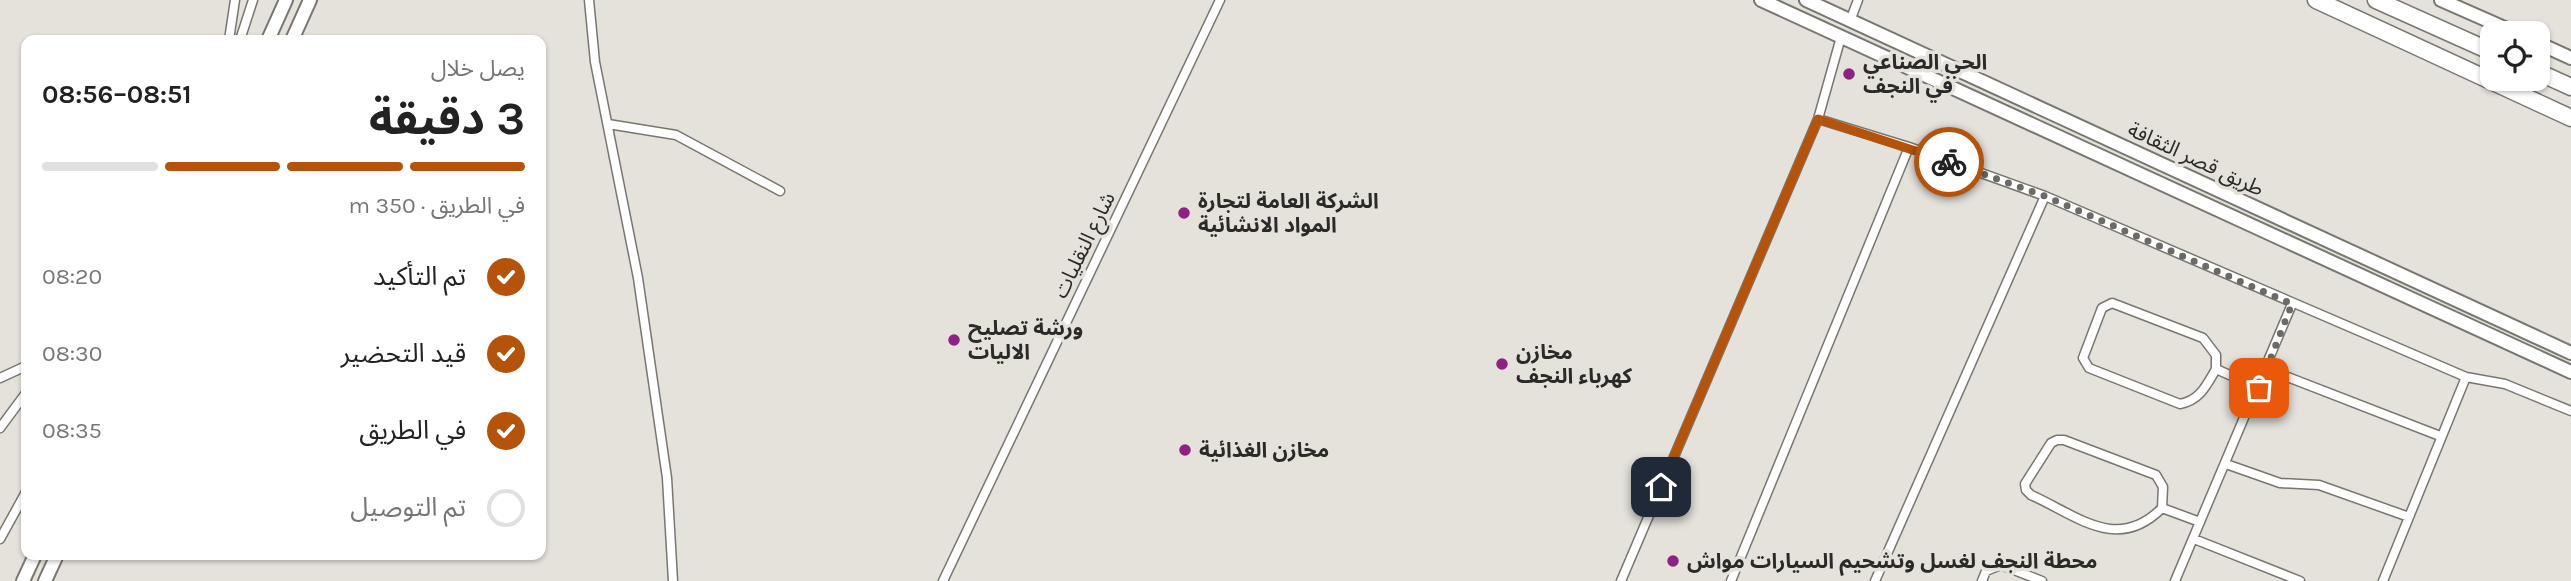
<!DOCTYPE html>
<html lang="ar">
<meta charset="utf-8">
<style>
:root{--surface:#fff;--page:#f6f6f6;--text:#222;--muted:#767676;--line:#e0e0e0;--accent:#b45309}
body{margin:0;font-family:Karla,"Noto Sans Arabic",sans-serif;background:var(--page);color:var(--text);direction:rtl;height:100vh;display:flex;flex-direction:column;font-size:26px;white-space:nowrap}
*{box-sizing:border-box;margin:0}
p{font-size:23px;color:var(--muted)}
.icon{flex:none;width:38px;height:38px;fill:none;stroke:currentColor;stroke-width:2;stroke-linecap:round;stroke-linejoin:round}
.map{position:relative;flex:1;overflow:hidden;direction:ltr}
.details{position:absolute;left:21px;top:35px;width:525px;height:525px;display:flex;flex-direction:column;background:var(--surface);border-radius:14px;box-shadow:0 2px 5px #0004;direction:rtl}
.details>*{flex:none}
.buttons{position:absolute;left:2480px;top:21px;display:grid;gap:14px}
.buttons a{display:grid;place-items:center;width:70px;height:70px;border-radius:14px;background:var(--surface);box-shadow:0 2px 5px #0004;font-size:35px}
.pin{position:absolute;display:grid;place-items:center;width:60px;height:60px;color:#fff;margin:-30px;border-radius:14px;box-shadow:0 4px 10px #0006}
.courier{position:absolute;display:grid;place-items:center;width:70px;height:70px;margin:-35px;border:5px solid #b45309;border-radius:50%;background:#fff;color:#222;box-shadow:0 2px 9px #0007}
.summary em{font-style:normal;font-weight:700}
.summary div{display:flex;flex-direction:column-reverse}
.summary{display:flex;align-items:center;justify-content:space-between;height:119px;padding:0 21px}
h1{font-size:46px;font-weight:700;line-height:52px}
.bar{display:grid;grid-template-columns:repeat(4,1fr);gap:10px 7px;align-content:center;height:84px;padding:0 21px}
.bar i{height:9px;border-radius:5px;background:var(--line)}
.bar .current{background:var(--accent)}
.bar p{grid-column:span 4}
ol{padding:0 21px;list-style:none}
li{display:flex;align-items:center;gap:21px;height:77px}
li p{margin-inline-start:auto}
li .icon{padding:7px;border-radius:50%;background:var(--accent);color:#fff;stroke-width:4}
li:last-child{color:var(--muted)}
li i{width:38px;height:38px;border:4px solid var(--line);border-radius:50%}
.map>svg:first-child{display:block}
</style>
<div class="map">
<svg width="2571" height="581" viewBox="0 0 2571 581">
<rect width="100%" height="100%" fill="#e4e2db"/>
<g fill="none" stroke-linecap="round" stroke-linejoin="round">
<defs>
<path id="street" d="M 589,0 L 595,62 L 638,278 L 667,478 L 673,581
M 1850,21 L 1858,0
M 229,40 L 235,0
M 240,40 L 253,0
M 1818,119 L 1909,147 L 2045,196 L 2466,377 L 2505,384 L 2571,411
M 608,124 L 676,135 L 780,191
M 2216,369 C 2206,386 2200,400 2180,404 L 2089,368 L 2083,358 L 2102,308 L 2112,303 L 2203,338 L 2216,355 L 2216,369 L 2259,388
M 2267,369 L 2440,436
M 0,378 L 26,366
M 0,428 L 26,393
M 2057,440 L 2064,440 L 2156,475 L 2163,487 L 2162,508 C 2117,553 2078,516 2031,495 L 2026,490 L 2025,484 L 2051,443 Z
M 2226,464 L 2280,483 L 2319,485 L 2409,517
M 2162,508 L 2200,522
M 0,539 L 26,492
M 2194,539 L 2300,581
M 943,581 L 1220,0
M 1621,581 L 1818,119 L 1841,37
M 1731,581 L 1909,147
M 1875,581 L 2045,196
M 1982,581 L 1986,571 L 2001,565 L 2042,581
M 2175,581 L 2292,304
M 2383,581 L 2466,377"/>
<path id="secondary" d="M 1761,0 L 2571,372
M 1806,0 L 2571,353
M 2441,0 L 2516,33
M 2538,43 L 2571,58"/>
<path id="primary" d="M 268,40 L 286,0
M 292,40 L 310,0
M 23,581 L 35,555
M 45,581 L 57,555"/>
<path id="highway" d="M 2316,0 L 2571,118
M 2376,0 L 2492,52
M 2538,72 L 2571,87"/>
</defs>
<use href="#street" stroke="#787670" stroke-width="11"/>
<use href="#secondary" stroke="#787670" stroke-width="16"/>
<use href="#primary" stroke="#787670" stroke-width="16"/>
<use href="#highway" stroke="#787670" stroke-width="19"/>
<use href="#street" stroke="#fff" stroke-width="8"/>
<use href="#secondary" stroke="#fff" stroke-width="12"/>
<use href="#primary" stroke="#fff" stroke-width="12"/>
<use href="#highway" stroke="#fff" stroke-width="16"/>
</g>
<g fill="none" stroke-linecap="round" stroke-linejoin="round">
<path stroke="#6c6a67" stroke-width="7" stroke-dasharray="0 12.6" d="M 1949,162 L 2045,196 L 2292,304 L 2259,388"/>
<path stroke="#b45309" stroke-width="9" d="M 1661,487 L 1818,119 L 1949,162"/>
</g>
<g fill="#8f2183" stroke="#e4e2db" stroke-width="2.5">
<circle cx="1849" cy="74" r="7"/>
<circle cx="1184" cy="213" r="7"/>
<circle cx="954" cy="340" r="7"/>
<circle cx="1502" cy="364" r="7"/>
<circle cx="1185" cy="450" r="7"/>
<circle cx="1673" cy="561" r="7"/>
</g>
<g text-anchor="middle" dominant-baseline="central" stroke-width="7" stroke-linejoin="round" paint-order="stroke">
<g font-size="21" font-weight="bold" fill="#2b2a28" stroke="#e4e2db" text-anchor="start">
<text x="1863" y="62">الحي الصناعي<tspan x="1863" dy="24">في النجف</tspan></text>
<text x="1198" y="201">الشركة العامة لتجارة<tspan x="1198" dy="24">المواد الانشائية</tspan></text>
<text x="968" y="328">ورشة تصليح<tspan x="968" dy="24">الاليات</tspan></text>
<text x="1516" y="352">مخازن<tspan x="1516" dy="24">كهرباء النجف</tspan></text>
<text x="1199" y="450">مخازن الغذائية</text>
<text x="1687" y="561">محطة النجف لغسل وتشحيم السيارات مواش</text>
</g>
<g font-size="21" fill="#2b2a28" stroke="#e4e2db">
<text transform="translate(2196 159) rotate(25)">طريق قصر الثقافة</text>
<text transform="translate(1084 245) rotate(-64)">شارع النقليات</text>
</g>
</g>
</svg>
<div class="buttons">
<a><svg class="icon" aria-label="locate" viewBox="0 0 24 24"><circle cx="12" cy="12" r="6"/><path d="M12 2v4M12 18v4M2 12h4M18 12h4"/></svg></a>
</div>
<div class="pin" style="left:2259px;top:388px;background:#ea580c"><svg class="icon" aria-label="bag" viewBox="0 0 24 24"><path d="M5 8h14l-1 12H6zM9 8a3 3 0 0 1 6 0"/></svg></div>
<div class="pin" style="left:1661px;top:487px;background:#1f2937"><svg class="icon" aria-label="home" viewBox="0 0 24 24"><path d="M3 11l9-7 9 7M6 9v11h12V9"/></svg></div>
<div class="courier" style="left:1949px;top:162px"><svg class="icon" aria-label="bike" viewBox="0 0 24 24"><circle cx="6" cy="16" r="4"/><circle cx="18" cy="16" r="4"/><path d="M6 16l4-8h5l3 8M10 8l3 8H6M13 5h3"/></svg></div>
<section class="details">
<div class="summary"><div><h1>3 دقيقة</h1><p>يصل خلال</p></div><em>08:51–08:56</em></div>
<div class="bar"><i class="current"></i><i class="current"></i><i class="current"></i><i></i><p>في الطريق · 350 m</p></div>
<ol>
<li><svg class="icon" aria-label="check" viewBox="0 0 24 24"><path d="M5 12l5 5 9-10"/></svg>تم التأكيد<p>08:20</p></li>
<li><svg class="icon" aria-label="check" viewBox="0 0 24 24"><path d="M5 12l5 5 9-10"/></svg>قيد التحضير<p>08:30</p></li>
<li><svg class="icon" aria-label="check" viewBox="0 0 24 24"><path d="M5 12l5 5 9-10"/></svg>في الطريق<p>08:35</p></li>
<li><i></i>تم التوصيل</li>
</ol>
</section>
</div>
